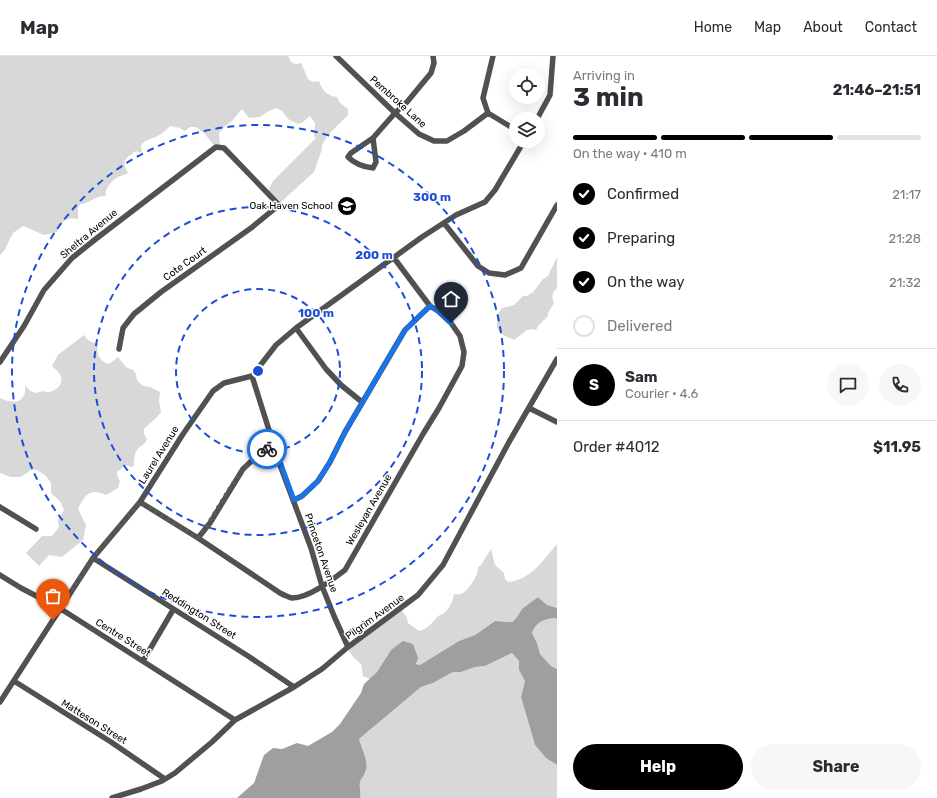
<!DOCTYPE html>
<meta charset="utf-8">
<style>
:root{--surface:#fff;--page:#f7f7f7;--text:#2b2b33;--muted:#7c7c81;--line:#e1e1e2;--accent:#000}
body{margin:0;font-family:Rubik,sans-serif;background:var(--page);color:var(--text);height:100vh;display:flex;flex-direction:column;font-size:15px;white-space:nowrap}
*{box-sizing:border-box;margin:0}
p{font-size:13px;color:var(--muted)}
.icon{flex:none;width:22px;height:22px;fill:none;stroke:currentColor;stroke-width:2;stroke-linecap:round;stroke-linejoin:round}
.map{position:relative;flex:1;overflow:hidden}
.panel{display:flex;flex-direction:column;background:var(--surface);width:380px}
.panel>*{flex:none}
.controls{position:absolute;left:509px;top:12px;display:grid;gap:8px}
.controls a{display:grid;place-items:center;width:36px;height:36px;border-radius:50%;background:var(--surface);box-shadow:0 4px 16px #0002;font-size:20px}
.pin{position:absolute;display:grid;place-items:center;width:34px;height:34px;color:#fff;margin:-41px -17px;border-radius:50% 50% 50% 0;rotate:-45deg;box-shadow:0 0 4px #0007}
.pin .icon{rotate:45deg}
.courier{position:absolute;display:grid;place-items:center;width:40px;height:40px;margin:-20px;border:3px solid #1a73e8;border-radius:50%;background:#fff;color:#222;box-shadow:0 1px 5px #0007}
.summary em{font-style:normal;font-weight:700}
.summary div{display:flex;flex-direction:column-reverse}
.summary{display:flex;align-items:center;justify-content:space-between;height:68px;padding:0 16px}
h1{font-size:26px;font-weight:700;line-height:30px}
.bar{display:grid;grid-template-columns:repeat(4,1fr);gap:6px 4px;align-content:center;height:48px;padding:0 16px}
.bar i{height:5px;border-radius:3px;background:var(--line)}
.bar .current{background:var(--accent)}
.bar p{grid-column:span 4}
.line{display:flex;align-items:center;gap:10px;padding:0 16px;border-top:1px solid var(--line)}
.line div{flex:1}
.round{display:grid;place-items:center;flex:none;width:42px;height:42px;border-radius:21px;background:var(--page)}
ol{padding:0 16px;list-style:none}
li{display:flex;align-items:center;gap:12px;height:44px}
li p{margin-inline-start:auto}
li .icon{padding:4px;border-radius:50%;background:var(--accent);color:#fff;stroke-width:4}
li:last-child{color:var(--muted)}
li i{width:22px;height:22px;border:2px solid var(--line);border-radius:50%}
.action{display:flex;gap:8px;margin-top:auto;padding:8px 16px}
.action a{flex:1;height:46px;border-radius:24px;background:var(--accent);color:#fff;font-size:16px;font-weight:700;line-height:46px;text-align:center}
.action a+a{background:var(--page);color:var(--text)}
header{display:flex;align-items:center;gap:24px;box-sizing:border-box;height:56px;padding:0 20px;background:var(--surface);border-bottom:1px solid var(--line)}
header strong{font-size:19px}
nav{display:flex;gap:22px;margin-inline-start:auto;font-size:14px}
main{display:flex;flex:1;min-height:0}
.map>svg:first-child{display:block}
</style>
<header>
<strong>Map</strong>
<nav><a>Home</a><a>Map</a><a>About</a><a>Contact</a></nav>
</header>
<main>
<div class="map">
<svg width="557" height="742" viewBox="0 0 557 742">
<rect width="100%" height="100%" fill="#fff"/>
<path fill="#d8d8d8" d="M 0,0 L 288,0 L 291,6 L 296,8 L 301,7 L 308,23 L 313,26 L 319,25 C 322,34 327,40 337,41 L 340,47 L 348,53 L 348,59 L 327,80 L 322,89 L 322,93 L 314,116 L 281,146 L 268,135 L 273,125 L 316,82 L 314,80 L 315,67 L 310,60 L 303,66 L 298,68 L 288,63 L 282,55 L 276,52 L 267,56 L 260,61 L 249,62 L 242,53 L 232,65 L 224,71 L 219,77 L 220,92 L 216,92 L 205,78 L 196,71 L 190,71 L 185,75 L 180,72 L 170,70 C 168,73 158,81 153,82 C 147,85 147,83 141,89 L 142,96 L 141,97 L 136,95 C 125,103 121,104 128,117 C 125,119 122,119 118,121 C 112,124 104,133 106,140 C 95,139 90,148 80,148 L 78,152 L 78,163 C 67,160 61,166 57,176 L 44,179 L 23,170 L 13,177 L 4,195 L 0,199 Z
M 557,201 L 557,232 C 552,237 551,240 554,247 L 548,257 L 548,260 L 538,270 L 536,274 L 532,273 L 527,274 L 514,284 L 501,278 L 497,272 L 497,259 L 502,252 L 514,249 L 523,240 L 527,240 L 533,236 L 543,223 L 548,220 Z
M 84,279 L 88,284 L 98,289 C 96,298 100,306 109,308 L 118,301 L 126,311 L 133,314 L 136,318 L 137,324 L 143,330 L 150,331 L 160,336 L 159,345 L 161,356 C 156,363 150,367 144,373 L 144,378 L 147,383 C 146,388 141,389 138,393 C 134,396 134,405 134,410 L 131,411 L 126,409 L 117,416 L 118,422 L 120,425 L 118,432 L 106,439 C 90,432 85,438 78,453 L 86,469 L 83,484 L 62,501 L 49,499 L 39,510 L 26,497 L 42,480 L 52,480 L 59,471 L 58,464 L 64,454 L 60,445 L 51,437 L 51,427 L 46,420 L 37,414 L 31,414 L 21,421 L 11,421 L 0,417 L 0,342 C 14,349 27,347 25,329 L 30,335 L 36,337 L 43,335 C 52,339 64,330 61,320 C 59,316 55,313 52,310 L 58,299 Z
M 557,488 L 557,552 L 547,549 L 538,541 L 522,553 L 517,561 L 511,566 L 495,565 L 475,579 L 459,585 L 420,609 L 391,594 L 377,616 L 370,623 L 363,620 L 361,608 L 354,602 L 347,592 L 401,553 L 407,562 L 408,567 L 419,575 C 428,573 432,567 437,561 C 438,560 442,558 443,558 C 449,554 453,545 454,538 C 456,538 459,539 461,538 C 468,536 479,518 478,511 L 481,509 L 491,493 L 495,509 L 504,517 L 505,523 L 508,526 C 531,524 543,504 557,488 Z
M 555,562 L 557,563 L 557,613 L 551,610 L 540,598 L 537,587 L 532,577 C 536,566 544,563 555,562 Z
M 512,597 L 519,605 L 519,614 L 525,625 L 521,641 L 535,689 L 546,702 L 557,709 L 557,742 L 360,742 L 360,725 L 366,716 L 366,709 L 365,699 L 359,683 L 421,631 L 433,627 L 453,616 L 461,616 L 475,611 L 485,610 Z"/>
<path fill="#9f9f9f" d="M 538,541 L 547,549 L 557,552 L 557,563 L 555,562 C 544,563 536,566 532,577 L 537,587 L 540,598 L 551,610 L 557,613 L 557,709 L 546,702 L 535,689 L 521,641 L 525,625 L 519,614 L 519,605 L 512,597 L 485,610 L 475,611 L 461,616 L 453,616 L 433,627 L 421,631 L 359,683 C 362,693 368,703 366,714 C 365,719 361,722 360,726 C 359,731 361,737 360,742 L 237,742 L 254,727 L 264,699 L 273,692 L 282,693 L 297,687 L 308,690 L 332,676 L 340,668 L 361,637 L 364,628 L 377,616 L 391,594 L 403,585 L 413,588 L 418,602 L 416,608 L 420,609 L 459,585 L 475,579 L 495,565 L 512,566 L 517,561 L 522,553 Z"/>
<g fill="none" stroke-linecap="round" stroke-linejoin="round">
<path stroke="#515151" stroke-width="5.5" d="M 336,0 L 395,57 L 419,78 L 434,85 L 447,85 L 464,75 L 488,57
M 488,57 L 483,42 L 493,0
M 488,57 L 516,74
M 537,63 L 550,39 L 553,0
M 373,82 L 395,57 L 407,46 L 431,17 L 434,7 L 433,0
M 373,82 L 376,106 L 373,112 C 364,111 355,108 348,101 L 351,97 Z
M 444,167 L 478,210 L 489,217 L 505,219 L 521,212 L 557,149
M 296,272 L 326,313 L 341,329 L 362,346
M 0,306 L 24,270 L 44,234 L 72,202 L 97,182 L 216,91 L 224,92 L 279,149 L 251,172 L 161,236 L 134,258 L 123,272 L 119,293
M 529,352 L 557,366
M 294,444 L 302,440 L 318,425 L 330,406 L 345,376 L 405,274 L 430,250
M 140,446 L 198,482 L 280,537 C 284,539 288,541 292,542 C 309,542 332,524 345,514 L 423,378 L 439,352 L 462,310 L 464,296 L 460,280 L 451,267 L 438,255 L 430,250 L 394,202
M 0,451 L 36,473
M 198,482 L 210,467 L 243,413 L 259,398 L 274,389
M 93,502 L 248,600 L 294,631
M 0,519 L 21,532 L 61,553 L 235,664
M 348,591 L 334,560 L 322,530 L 311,492 L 280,409 L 252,320 L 276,289 L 296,272 L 422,181 L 456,159 L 485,146 L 495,134 L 524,85
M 143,605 L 173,554
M 14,625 L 111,686 L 165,723
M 0,646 L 93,502 L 140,446 L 183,378 L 213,335 L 224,327 L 252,320
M 112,742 L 141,733 L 162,725 L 175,717 L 212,686 L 235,664 L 294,631 L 322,613 L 348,591 L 418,539 L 443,509 L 509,386 L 557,303"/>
</g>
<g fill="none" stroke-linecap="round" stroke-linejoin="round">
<path stroke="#595959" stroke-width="4" stroke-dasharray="0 7.2" d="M 53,564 L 93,502 L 140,446 L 198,482 C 220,453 235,412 267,393"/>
<path stroke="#1a73e8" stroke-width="5" d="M 267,393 L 274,389 L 294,444 L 302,440 L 318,425 L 330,406 L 345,376 L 405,274 L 430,250 L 438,255 L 451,267"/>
</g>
<g fill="none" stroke="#1d4ed8" stroke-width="2" stroke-dasharray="7 5">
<circle cx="258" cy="315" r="82"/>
<circle cx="258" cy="315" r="164"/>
<circle cx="258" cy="315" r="246"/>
</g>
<defs>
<symbol id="school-disc" viewBox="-11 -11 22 22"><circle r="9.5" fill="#000" stroke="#fff"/><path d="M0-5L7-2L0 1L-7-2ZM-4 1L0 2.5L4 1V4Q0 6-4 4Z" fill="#fff"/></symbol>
</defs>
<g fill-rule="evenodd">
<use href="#school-disc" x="336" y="139" width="22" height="22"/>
</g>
<g text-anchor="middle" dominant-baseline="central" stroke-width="3" stroke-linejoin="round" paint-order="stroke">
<g font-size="10" fill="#000" stroke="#fff">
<text transform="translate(398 46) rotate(42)">Pembroke Lane</text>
<text transform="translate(89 178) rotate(-40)">Sheltra Avenue</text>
<text transform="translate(185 208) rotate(-36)">Cote Court</text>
<text transform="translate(159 399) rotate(-58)">Laurel Avenue</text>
<text transform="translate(369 454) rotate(-60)">Wesleyan Avenue</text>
<text transform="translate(321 497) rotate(71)">Princeton Avenue</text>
<text transform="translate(199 558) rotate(32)">Reddington Street</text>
<text transform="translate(375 561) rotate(-36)">Pilgrim Avenue</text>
<text transform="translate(123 582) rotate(32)">Centre Street</text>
<text transform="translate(94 666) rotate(32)">Matteson Street</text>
</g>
<g font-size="10" fill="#000" stroke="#fff" text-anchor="end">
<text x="333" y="150">Oak Haven School</text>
</g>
</g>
<circle cx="258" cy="315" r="6" fill="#1d4ed8" stroke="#fff" stroke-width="2"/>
<g font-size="12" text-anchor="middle" font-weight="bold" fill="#1d4ed8" stroke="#fff" stroke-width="3" stroke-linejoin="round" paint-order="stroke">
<text x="432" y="145">300 m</text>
<text x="374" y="203">200 m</text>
<text x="316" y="261">100 m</text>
</g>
</svg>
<div class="controls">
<a><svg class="icon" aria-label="locate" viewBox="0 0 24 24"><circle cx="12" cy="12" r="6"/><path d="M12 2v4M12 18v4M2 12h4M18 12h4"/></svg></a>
<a><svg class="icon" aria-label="layers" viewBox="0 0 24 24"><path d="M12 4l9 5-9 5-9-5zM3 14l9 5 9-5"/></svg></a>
</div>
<div class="pin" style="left:53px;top:564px;background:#ea580c"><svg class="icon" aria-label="bag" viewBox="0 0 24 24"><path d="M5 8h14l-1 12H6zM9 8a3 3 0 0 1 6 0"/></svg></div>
<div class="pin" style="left:451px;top:267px;background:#1f2937"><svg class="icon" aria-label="home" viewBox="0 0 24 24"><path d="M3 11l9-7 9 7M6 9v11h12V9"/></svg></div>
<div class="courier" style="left:267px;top:393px"><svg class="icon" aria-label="bike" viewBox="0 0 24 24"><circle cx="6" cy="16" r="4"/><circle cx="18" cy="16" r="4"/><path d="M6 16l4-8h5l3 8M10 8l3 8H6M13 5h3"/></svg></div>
</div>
<section class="panel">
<div class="summary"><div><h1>3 min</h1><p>Arriving in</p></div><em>21:46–21:51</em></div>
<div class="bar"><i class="current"></i><i class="current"></i><i class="current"></i><i></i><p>On the way · 410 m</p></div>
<ol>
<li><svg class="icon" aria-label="check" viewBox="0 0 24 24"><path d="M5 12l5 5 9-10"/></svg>Confirmed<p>21:17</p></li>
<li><svg class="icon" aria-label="check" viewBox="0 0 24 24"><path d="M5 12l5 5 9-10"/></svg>Preparing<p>21:28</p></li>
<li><svg class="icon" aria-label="check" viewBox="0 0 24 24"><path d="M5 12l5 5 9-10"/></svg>On the way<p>21:32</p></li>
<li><i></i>Delivered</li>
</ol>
<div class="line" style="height:72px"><b class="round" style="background:var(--accent);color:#fff">S</b><div><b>Sam</b><p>Courier · 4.6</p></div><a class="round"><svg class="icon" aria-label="chat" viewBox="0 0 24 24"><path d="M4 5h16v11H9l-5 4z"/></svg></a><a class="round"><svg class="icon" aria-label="phone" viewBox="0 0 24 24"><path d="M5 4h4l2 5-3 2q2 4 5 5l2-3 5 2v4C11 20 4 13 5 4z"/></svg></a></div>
<div class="line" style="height:52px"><div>Order #4012</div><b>$11.95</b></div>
<div class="action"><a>Help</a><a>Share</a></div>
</section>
</main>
